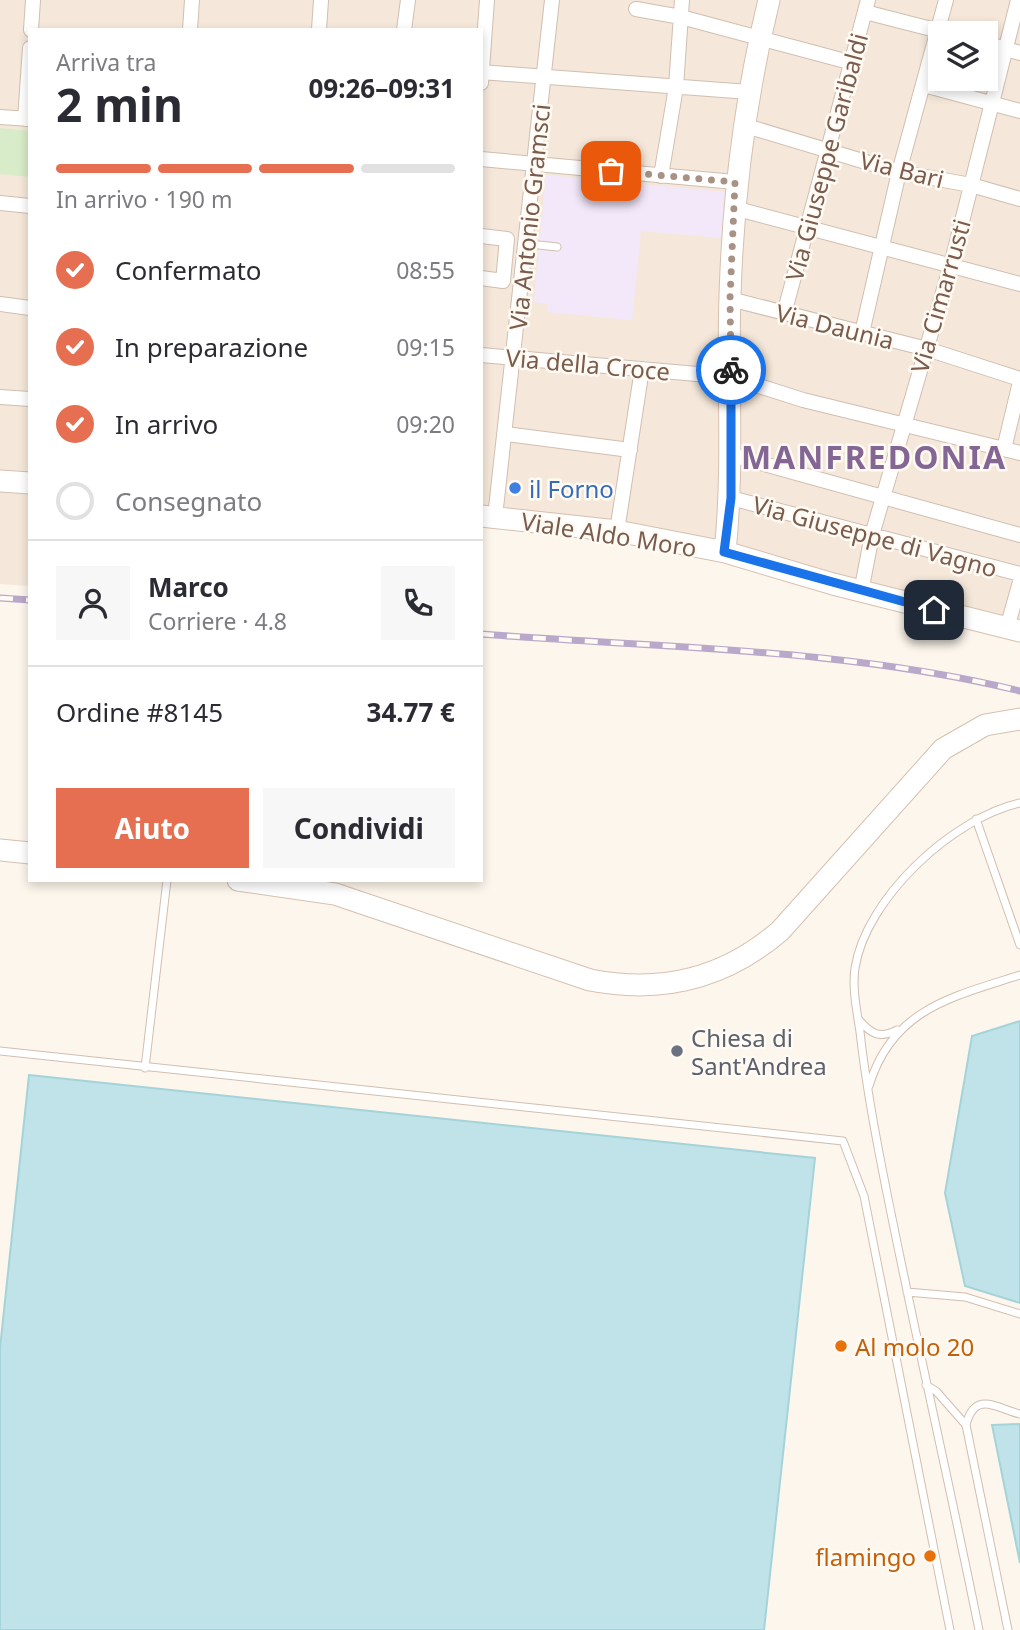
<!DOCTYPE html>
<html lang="it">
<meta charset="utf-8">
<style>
:root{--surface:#fff;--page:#f7f7f7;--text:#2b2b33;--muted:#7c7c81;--line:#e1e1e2;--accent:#e76f51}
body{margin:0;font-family:"Noto Sans",sans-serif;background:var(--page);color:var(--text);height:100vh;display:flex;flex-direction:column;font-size:26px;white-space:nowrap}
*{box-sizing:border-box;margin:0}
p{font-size:23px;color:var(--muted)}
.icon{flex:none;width:38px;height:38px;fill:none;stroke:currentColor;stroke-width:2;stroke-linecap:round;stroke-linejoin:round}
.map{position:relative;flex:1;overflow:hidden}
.side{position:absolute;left:28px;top:28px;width:455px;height:854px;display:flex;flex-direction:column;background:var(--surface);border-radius:0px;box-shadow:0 4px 10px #0003}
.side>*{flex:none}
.tools{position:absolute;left:928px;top:21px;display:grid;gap:14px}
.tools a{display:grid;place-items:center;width:70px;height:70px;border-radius:0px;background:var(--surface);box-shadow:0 4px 10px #0003;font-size:35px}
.pin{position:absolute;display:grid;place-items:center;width:60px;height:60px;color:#fff;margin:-30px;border-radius:14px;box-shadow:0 4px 10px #0006}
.courier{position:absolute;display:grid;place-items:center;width:70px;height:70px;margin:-35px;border:5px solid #1a73e8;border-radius:50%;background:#fff;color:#222;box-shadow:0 2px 9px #0007}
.head em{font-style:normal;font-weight:700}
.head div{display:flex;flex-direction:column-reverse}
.head{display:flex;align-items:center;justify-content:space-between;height:119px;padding:0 28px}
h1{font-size:46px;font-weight:700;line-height:52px}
.bar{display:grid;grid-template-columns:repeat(4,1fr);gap:10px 7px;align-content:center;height:84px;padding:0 28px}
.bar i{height:9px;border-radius:5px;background:var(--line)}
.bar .active{background:var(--accent)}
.bar p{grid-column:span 4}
.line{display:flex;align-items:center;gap:18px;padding:0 28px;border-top:2px solid var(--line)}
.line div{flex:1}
.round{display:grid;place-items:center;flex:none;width:74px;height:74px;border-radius:0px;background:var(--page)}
ol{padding:0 28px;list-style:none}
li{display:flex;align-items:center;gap:21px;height:77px}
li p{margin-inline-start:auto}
li .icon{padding:7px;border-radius:50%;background:var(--accent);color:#fff;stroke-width:4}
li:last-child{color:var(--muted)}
li i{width:38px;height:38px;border:4px solid var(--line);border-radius:50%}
.action{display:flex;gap:14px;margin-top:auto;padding:14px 28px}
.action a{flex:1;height:80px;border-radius:0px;background:var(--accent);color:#fff;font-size:28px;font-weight:700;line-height:80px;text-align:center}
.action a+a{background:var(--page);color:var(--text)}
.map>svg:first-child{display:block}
</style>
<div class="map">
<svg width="1020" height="1630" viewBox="0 0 1020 1630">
<rect width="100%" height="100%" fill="#fdf6ec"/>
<path fill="#f5e8da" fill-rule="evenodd" d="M 0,0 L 1020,0 L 1020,633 L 722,556 L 481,523 L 481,30 L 30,30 L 30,586 L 0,584 ZM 940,33 L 985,33 L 985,79 L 940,79 Z"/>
<path fill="#f3e8fa" d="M 546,175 L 726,192 L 722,238 L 641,231 L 632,320 L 547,312 L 548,304 L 534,302 Z"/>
<path fill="#d8ecc9" d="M 0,128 L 30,131 L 30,177 L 0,174 Z"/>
<path fill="#bfe3e8" stroke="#a5d3da" stroke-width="2" d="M 1020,1021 L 1020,1303 L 965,1286 L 945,1193 L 972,1036 Z
M 29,1075 L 815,1158 L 764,1630 L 0,1630 L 0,1348 Z
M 1020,1424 L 1020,1563 L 992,1425 Z"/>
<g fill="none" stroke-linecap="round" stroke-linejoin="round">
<defs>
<path id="lane" d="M 539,245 L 557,247
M 976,819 L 1020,945
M 859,1020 C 871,1034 880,1039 897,1030
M 0,1051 L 843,1141 L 864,1196 L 950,1630
M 145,1068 L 167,880
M 869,1086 C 892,1009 952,997 1020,975
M 907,1292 L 965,1297 L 1020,1314
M 926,1385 L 936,1391 L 966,1425
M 979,1630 C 948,1476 912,1322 882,1168 C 873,1122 865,1077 860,1032 C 857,1011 852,989 855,968 C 866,898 953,818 1020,803
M 1008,1630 L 966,1425 C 975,1389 998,1409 1020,1414"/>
<path id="street" d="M 636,9 L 681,17 L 849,62
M 865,12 L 947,33
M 31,30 L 33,0
M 190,30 L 192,0
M 319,30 L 321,0
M 404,30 L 408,0
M 985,43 L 1020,53
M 481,72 L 749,92
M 481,83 L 487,0
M 924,85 L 1020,111
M 0,117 L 30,119
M 25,119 L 30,48
M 743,125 L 899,172 L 971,185 L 1020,199
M 481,159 L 735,182
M 661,176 L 676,87 L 682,0
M 0,203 L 30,206
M 734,208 L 1020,284
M 481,236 L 507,239 L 503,281 L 481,278
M 730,299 L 927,349 L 1020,379
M 0,304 L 30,308
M 784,314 L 868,0
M 862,333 L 899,172 L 946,0
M 481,355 L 731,377 L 803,400 L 1020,453
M 0,397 L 30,399
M 506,434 L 630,450
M 1004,449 L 1020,382
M 728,454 L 1020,535
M 731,498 L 1020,574
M 495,517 L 552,0
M 617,531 L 642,369
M 861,592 L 872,535 L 951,265 L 1018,0
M 1007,628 L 1020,582"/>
<path id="secondary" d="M 0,481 L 30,483
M 481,516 L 617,531 L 725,552 L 833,584 L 1020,631
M 725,552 C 734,467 727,381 730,296 C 733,195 745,98 769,0
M 0,850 L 30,853
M 238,880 L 335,894 L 590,980 C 662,994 724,979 780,931 L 943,749 L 985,725 L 1020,719"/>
</defs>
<use href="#lane" stroke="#d1beb0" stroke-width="9"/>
<use href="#street" stroke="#d1beb0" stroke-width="16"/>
<use href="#secondary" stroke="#d6c0b0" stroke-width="23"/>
<use href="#lane" stroke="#fff" stroke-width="7"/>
<use href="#street" stroke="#fff" stroke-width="14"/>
<use href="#secondary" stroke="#fff" stroke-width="21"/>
<defs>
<path id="rail" d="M 0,598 L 30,600
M 481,634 C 660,648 845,648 1020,691"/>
</defs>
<use href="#rail" stroke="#b9a8c9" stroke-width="7"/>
<use href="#rail" stroke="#fffaf3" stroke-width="4.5" stroke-dasharray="13" stroke-linecap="butt"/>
</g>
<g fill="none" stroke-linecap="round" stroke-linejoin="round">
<path stroke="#a89285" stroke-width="7" stroke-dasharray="0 12.6" d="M 611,171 L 735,182 L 730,299 L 731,370"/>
<path stroke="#1a73e8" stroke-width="9" d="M 731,370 L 731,498 L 724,552 L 934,610"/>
</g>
<circle fill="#3f7fe0" stroke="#fffaf3" stroke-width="2.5" cx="515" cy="488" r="7"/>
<circle fill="#6b7280" stroke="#fffaf3" stroke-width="2.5" cx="677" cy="1051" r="7"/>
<g fill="#e8710a" stroke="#fffaf3" stroke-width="2.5">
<circle cx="841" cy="1346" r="7"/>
<circle cx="930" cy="1556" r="7"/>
</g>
<g text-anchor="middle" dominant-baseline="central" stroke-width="5" stroke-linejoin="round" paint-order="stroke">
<g font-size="24" fill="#7a5c4d" stroke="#fffaf3">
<text transform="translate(826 157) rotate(-75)">Via Giuseppe Garibaldi</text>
<text transform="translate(902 169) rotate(14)">Via Bari</text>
<text transform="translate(529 217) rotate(-84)">Via Antonio Gramsci</text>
<text transform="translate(940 296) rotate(-74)">Via Cimarrusti</text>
<text transform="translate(835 326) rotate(14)">Via Daunia</text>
<text transform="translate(588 364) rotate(5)">Via della Croce</text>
<text transform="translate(609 534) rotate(9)">Viale Aldo Moro</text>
<text transform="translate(875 536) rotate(15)">Via Giuseppe di Vagno</text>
</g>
<g font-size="24" fill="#366cbe" stroke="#fffaf3" text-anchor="start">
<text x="529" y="488">il Forno</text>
</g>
<g font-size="24" fill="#5b616d" stroke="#fffaf3" text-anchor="start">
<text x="691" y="1037">Chiesa di<tspan x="691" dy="28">Sant'Andrea</tspan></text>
</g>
<g font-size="24" fill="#c56008" stroke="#fffaf3" text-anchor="start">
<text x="855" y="1346">Al molo 20</text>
<text x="916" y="1556" text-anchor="end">flamingo</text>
</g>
<g font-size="32" font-weight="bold" letter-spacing="2" fill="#846695" stroke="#fffaf3">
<text x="874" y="456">MANFREDONIA</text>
</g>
</g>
</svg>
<div class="tools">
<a><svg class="icon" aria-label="layers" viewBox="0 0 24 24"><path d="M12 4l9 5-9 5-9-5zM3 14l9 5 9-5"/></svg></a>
</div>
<div class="pin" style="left:611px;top:171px;background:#ea580c"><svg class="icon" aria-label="bag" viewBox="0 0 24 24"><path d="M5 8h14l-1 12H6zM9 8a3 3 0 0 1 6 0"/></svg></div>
<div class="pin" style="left:934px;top:610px;background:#1f2937"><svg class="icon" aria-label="home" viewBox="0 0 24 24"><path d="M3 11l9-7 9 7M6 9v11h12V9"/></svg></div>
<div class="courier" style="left:731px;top:370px"><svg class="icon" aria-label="bike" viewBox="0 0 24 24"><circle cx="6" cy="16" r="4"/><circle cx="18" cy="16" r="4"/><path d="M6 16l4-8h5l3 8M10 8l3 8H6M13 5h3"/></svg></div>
<section class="side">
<div class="head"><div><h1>2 min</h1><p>Arriva tra</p></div><em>09:26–09:31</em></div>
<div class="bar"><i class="active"></i><i class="active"></i><i class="active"></i><i></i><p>In arrivo · 190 m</p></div>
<ol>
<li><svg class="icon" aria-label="check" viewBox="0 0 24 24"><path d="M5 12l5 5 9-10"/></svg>Confermato<p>08:55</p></li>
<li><svg class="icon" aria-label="check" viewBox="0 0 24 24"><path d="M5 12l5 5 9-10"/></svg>In preparazione<p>09:15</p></li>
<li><svg class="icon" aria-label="check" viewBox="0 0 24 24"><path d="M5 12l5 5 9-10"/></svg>In arrivo<p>09:20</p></li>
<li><i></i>Consegnato</li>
</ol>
<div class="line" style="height:126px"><a class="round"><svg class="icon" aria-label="person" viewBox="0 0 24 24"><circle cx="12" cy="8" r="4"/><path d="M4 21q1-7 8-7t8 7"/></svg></a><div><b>Marco</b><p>Corriere · 4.8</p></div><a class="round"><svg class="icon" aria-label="phone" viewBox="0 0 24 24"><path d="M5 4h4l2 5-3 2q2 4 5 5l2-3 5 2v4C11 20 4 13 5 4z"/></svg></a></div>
<div class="line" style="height:91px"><div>Ordine #8145</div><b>34.77 €</b></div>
<div class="action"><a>Aiuto</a><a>Condividi</a></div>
</section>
</div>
